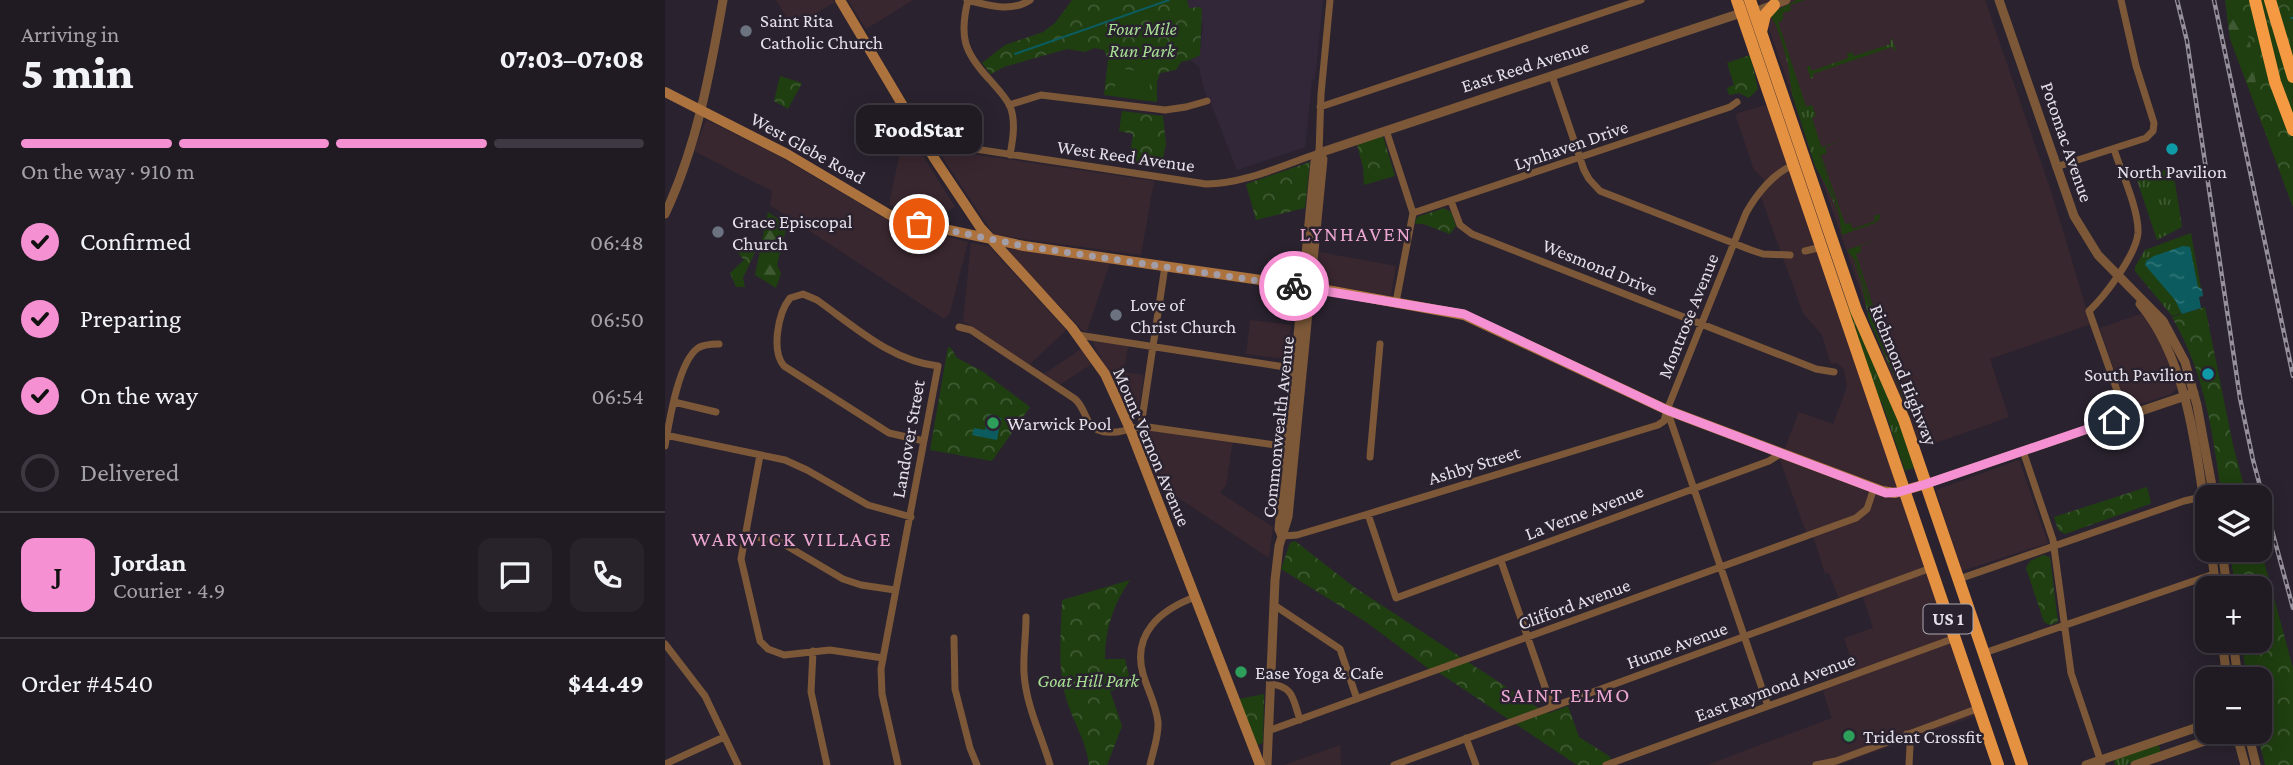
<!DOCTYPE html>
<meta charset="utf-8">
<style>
:root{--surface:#201a23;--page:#28232b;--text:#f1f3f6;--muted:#a2a1a6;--line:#3d3841;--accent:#f591d2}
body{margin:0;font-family:"Crimson Pro",serif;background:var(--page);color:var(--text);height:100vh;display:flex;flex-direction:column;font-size:26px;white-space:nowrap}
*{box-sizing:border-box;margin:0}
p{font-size:23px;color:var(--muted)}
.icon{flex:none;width:38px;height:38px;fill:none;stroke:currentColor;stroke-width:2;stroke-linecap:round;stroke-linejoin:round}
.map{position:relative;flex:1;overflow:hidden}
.details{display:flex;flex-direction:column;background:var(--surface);width:665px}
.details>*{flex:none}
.buttons{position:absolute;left:1530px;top:485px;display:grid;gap:14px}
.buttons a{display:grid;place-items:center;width:77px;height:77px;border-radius:14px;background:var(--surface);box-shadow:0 4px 18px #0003,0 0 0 2px var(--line);font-size:35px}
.pin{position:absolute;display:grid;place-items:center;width:60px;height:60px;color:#fff;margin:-30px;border:4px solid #fff;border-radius:50%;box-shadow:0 2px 7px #0007}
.courier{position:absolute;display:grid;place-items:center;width:70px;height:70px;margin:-35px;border:5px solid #f591d2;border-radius:50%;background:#fff;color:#222;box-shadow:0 2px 9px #0007}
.bubble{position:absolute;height:49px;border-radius:14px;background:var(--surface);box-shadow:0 4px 18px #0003,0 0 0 2px var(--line);font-size:23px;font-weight:800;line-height:49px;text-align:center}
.head em{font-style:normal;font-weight:800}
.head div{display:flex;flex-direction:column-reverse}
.head{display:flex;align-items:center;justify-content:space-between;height:119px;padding:0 21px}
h1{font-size:46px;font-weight:800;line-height:52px}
.bar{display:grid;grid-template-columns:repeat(4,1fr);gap:10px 7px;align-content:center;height:84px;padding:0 21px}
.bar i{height:9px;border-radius:5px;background:var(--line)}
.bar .current{background:var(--accent)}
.bar p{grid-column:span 4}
.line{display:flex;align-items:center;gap:18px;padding:0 21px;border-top:2px solid var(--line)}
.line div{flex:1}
.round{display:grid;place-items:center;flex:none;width:74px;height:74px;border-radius:14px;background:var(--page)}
ol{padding:0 21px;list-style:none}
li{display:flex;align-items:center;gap:21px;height:77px}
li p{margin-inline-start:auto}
li .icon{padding:7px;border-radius:50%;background:var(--accent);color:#111;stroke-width:4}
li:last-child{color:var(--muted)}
li i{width:38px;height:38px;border:4px solid var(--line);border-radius:50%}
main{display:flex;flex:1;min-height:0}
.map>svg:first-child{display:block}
</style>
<main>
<section class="details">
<div class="head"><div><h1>5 min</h1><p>Arriving in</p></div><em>07:03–07:08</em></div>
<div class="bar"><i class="current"></i><i class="current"></i><i class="current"></i><i></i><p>On the way · 910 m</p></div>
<ol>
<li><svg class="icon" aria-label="check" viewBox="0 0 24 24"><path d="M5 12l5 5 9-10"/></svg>Confirmed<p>06:48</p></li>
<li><svg class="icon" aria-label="check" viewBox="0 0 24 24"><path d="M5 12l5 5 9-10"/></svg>Preparing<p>06:50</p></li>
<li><svg class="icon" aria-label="check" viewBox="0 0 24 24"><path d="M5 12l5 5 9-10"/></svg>On the way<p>06:54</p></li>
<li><i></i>Delivered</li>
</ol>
<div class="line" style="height:126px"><b class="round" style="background:var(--accent);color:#111">J</b><div><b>Jordan</b><p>Courier · 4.9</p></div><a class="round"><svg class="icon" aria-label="chat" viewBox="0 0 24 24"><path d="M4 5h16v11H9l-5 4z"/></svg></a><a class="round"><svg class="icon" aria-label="phone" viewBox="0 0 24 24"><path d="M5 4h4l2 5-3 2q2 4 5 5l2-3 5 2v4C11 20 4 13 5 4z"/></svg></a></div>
<div class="line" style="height:91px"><div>Order #4540</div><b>$44.49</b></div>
</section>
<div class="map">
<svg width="1628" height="765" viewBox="0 0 1628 765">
<defs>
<pattern id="grass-tufts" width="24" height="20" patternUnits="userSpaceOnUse" patternTransform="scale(1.75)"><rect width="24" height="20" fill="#1f3f10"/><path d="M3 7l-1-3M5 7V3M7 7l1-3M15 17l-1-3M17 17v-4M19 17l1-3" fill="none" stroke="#3f5a33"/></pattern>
<pattern id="forest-firs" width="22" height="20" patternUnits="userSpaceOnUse" patternTransform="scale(1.75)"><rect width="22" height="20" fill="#1f3f10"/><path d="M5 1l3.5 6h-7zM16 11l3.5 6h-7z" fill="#3f5a33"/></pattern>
<pattern id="park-crowns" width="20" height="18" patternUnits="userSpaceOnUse" patternTransform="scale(1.75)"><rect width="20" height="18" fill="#1f3f10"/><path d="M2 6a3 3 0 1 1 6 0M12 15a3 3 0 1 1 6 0" fill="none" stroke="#3f5a33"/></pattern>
<pattern id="water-ripples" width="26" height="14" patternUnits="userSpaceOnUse" patternTransform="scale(1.75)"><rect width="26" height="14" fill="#0c5c5f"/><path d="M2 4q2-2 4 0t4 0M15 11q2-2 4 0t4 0" fill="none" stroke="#2f7376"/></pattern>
</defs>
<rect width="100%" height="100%" fill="#2a232f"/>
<path fill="#39272f" d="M 111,0 L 168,0 L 170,2 L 127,27 Z
M 183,0 L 248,0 L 201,29 Z
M 1094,0 L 1320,0 L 1387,194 L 1426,324 L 1325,359 L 1344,417 L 1262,446 L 1247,438 Z
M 1104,104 L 1310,716 L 1173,765 L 1042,765 L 1167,718 L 1158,691 L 1189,670 L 1179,638 L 1208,628 L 1198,597 L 1173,597 L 1164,573 L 1160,574 L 1149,539 L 1141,532 L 1115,460 L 1134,412 L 1168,424 L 1182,387 L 1179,369 L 1172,363 L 1166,364 L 1157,335 L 1138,313 L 1096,197 L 1099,179 L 1089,170 L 1070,114 Z
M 41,120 L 114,156 L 226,222 L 303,242 L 285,313 L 279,319 L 105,205 L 107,191 L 29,151 Z
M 240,127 L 290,207 L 266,219 L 224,205 Z
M 272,149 L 489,181 L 476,255 L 329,235 Z
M 306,243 L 324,246 L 401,330 L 364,365 L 298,321 Z
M 339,248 L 445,263 L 422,331 L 418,331 Z
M 654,252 L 731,266 L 726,296 L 651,283 Z
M 1478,313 L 1502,356 L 1512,388 L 1506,394 L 1462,409 L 1435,328 Z
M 585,320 L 626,325 L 622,359 L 581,354 Z
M 427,341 L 463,346 L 459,372 L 479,375 L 473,414 L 466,416 Z
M 416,349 L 427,364 L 394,385 L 379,374 Z
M 481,429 L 568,441 L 561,485 L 555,493 L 608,527 L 604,558 L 503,491 L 501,487 L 494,488 L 476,447 L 475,436 Z
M 1354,460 L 1383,543 L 1296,571 L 1271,490 Z
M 675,745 L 676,765 L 619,765 Z"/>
<path fill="#322739" d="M 522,0 L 658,0 L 650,79 L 647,80 L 640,147 L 572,170 L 545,101 L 540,93 L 534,67 L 525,60 L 535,54 L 538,24 L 524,8 Z"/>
<path fill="url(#grass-tufts)" d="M 1114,32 L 1139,107 L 1147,105 L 1151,116 L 1147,118 L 1157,149 L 1153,152 L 1174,215 L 1162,187 L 1150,166 L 1127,94 L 1123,64 Z
M 1225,39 L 1227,39 L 1231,50 L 1229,51 L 1227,47 L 1148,74 L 1148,78 L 1146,79 L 1142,67 L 1145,66 L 1147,71 L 1183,58 L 1182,54 L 1187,52 L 1189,56 L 1226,44 Z
M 1501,170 L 1504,178 L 1510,182 L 1517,227 L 1492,240 L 1470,174 Z
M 1526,233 L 1536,289 L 1533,288 L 1527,259 L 1510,300 L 1518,313 L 1507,316 L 1470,271 L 1470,267 L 1480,250 Z
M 1189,262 L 1190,262 L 1231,380 L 1204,320 L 1197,286 Z
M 1176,290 L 1225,398 L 1251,467 L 1240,471 L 1217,403 L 1211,396 Z
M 1492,744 L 1495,748 L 1495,753 L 1461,765 L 1450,765 L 1449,760 Z"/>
<path fill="url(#forest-firs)" d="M 1560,0 L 1582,0 L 1628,207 L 1565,39 Z
M 103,212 L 122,225 L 112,265 L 116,273 L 111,288 L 90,275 Z"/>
<path fill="url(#park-crowns)" d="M 407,0 L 522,0 L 524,8 L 535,7 L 537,9 L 535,55 L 525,60 L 516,62 L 511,70 L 495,73 L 492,82 L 492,102 L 439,95 L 443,60 L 439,50 L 430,48 L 420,52 L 402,49 L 339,67 L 326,74 L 317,63 L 340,45 L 378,32 L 390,23 Z
M 1574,0 L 1628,0 L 1628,207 L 1596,119 L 1585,43 Z
M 1085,55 L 1093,89 L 1084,98 L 1074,93 L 1064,95 L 1062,88 L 1069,85 L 1062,63 Z
M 115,76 L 137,83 L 123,109 L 109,101 Z
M 457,111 L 498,116 L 501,144 L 496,168 L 464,163 L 468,134 L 454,131 Z
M 718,136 L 730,176 L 699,185 L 698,167 L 692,145 Z
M 645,162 L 640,208 L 591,220 L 581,184 Z
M 779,208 L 786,212 L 791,226 L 785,234 L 758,224 L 750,224 L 752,217 Z
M 84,241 L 91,250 L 78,278 L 80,287 L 71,287 L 65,273 L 79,260 L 71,250 Z
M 1540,307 L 1568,445 L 1582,497 L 1557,497 C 1547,431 1541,376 1507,317 Z
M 283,347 L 286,348 L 292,358 L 317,371 L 365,407 L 327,461 L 265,450 Z
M 1482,487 L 1486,502 L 1485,504 L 1400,534 L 1393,530 L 1389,517 Z
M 630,541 L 689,587 L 870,706 L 884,713 L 903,706 L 914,737 L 944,756 L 949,765 L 912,765 L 776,674 L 764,669 L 701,622 L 616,569 L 625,543 Z
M 1594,543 L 1628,668 L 1628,765 L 1600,765 L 1592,732 L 1594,732 L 1594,679 L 1582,679 L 1576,641 L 1594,640 L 1594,588 L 1570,588 L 1565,550 L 1594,550 Z
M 1378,555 L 1385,557 L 1393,622 L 1385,625 L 1379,622 L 1361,568 L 1365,561 Z
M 465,580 C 448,605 440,629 440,659 L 460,659 L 466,684 L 445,691 L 457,726 L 442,765 L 424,765 C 421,740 408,722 401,698 C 392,666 396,633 397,600 Z
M 599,694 L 598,743 L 591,745 L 574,699 Z"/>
<path fill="#1f3f10" d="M 1132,0 L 1140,0 L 1125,5 L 1126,10 L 1118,13 L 1118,20 L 1113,22 L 1141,106 L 1139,107 L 1111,25 L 1104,14 Z
M 452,68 L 486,73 L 483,101 L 449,96 Z
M 1180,139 L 1160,147 L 1162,153 L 1156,155 L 1180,224 L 1185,223 L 1188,229 L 1210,221 L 1209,216 L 1214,214 L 1215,218 L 1210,223 L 1177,235 L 1173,209 L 1153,152 L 1157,147 Z
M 1219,237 L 1195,246 L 1196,252 L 1191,254 L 1251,437 L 1191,262 L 1182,250 Z"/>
<path fill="url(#water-ripples)" d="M 1518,246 L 1525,247 L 1533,287 L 1537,289 L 1538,296 L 1534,297 L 1536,308 L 1517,314 L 1510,300 L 1480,265 L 1481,261 L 1489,256 Z
M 323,415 L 336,418 L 332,440 L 307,435 L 309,428 L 320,430 Z"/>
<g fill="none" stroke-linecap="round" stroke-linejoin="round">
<path stroke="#0c5c5f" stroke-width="2" d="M 1626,18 L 1628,18
M 350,54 L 504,0"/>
<path stroke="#7c5838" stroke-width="7" d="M 302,0 C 323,5 346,13 365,0
M 303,0 C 294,37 299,52 324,79 C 331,87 340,96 345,106 C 351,121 348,139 345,155
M 887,76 L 919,170 L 924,179 L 935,191 L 1086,250 L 1098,254 L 1125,255
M 344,105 L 376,95 L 500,110 L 521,107 L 542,101
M 655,107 L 976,0
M 721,130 L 748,213 L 731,302
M 261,143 L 271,143 L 541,184 C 579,184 618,165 654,153 L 656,94 L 665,0
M 1449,149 C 1456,172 1474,209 1473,233 C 1471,255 1440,296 1424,311 L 1461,416
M 1391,167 L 1481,138 L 1488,131 L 1489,123 L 1471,66 L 1456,0
M 786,201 L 795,225 L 807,234 L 1151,369 L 1169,372
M 748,213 L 1065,107 L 1072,102
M 1140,251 L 1157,247
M 294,327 L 306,330 L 410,399 C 418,406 419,415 425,424 C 437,439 462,430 476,426 L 625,447
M 413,335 L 633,369
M 9,402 L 51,412
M 476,426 L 500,266
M 0,435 L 120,460 L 142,470 L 203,505 L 246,517
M 0,446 C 4,423 13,362 33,348 C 39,344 47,344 54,344
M 1358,451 L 1388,540 L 1406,673 L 1437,765
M 95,455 L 76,559 L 95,641 L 103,649 L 119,655 L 165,650 L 218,658
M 705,457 L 715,344
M 703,514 L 731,598 L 1104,461 L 1117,453
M 80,534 L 117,543 L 178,579 L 196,585 L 230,590
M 617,536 L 632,535 L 703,514 L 993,425 L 999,421 L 1002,410
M 836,561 L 887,707
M 1294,579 L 1519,501 L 1541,496
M 609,605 L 675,649 L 692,699
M 361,617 C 361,636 358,655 359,673 C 361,706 376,734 385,765
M 289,638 L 290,689 L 305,748 L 312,765
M 0,644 L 40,696 L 73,765
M 148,651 L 146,692 L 162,765
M 1319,653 L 1549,574
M 605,684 C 629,686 628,700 635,720
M 1103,706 L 1002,410 L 1081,213 C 1091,195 1109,172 1129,165
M 603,731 L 1191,518 L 1202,509 L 1209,488
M 1242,734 L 1245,746 L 1244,765
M 801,738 L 811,765
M 0,764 L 59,737
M 233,765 L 217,694 L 216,669 L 273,366 C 226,361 189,326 152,300 L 138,294 L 125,298 C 113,313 106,351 119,366 L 224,433 L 259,441
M 485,765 C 488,751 494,736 493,722 C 491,704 483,691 478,674 C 467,634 495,610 530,597
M 729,765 L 1266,568
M 941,765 L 1290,638
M 1151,765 L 1171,761 L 1314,708"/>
<path stroke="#7c5838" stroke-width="9" d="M 1334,0 L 1409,216 L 1433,255 L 1498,321 L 1520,362 L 1532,405 L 1549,497
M 1089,10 L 1095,10 L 1121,0
M 654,153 L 1076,13
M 0,214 C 32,146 45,73 58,0
M 1475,304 C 1523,362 1531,450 1542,522
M 1261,484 L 1529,393
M 617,536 L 614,529 L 650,162 L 654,153
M 1546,550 L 1551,588
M 1557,550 L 1562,588
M 1557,640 L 1562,679
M 1568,640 L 1573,679
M 1571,732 L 1580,765
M 1583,732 L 1591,765
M 602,765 L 610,580 L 614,546 L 623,517 L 658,159 L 654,153
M 1421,765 L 1542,724
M 1470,765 L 1566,732"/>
<path stroke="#ad733e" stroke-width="10" d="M 175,0 L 269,158 L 315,227 L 407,328 L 440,374 L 465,429 L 595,765
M 0,92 L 122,154 L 225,215 L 241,221 L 359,246 L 651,288 L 799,315 L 1002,410 L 1217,491 L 1230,493 L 1261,484"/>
<path stroke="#e49142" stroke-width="12" d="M 1072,0 L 1333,765
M 1085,0 L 1191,310 L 1239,420 L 1357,765
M 1096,32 L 1100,15 L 1109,5"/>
<path stroke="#f59a42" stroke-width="12" d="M 1590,0 L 1610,82 L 1628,130
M 1605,0 L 1628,77"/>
<defs>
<path id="rail" d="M 1512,0 L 1522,41 L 1575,398 L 1588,460 L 1628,608
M 1549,0 L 1628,376"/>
</defs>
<use href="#rail" stroke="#96909b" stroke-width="4.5"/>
<use href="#rail" stroke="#2a232f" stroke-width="2" stroke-dasharray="5" stroke-linecap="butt"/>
</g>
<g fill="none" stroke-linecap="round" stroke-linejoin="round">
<path stroke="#a39da7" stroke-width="7" stroke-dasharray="0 12.6" d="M 254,224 L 359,246 L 629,286"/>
<path stroke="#f591d2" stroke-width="9" d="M 629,286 L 799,314 L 1002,410 L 1221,493 L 1234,492 L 1261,484 L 1449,420"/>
</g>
<g fill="#6b7280" stroke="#2a232f" stroke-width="2.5">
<circle cx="81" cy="31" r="7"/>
<circle cx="53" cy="232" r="7"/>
<circle cx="451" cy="315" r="7"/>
</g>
<g fill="#0f9aa8" stroke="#2a232f" stroke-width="2.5">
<circle cx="1507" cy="149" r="7"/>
<circle cx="1543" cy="374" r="7"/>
</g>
<g fill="#2e9e5b" stroke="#2a232f" stroke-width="2.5">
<circle cx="328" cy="423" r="7"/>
<circle cx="576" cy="672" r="7"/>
<circle cx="1184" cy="736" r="7"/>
</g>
<g text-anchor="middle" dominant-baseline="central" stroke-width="5" stroke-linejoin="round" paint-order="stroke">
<rect fill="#2a232f" stroke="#aca7b0" stroke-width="2" x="1258.5" y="604.5" width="49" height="29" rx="5"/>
<g font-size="18" font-weight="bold" fill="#e4dfe8">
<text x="1283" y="619">US 1</text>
</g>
<g font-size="19" fill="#e4dfe8" stroke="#2a232f" text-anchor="start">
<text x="95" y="20">Saint Rita<tspan x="95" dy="22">Catholic Church</tspan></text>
<text x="1507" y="171" text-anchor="middle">North Pavilion</text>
<text x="67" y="221">Grace Episcopal<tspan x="67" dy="22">Church</tspan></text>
<text x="465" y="304">Love of<tspan x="465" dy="22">Christ Church</tspan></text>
<text x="1529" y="374" text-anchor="end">South Pavilion</text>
<text x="342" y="423">Warwick Pool</text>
<text x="590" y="672">Ease Yoga &amp; Cafe</text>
<text x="1198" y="736">Trident Crossfit</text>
</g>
<g font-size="19" font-style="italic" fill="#a7df93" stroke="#2a232f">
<text x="477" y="28">Four Mile<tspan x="477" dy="22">Run Park</tspan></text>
<text x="423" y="680">Goat Hill Park</text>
</g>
<g font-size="19" fill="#e4dfe8" stroke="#2a232f">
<text transform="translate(860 66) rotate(-18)">East Reed Avenue</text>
<text transform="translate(1402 142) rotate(71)">Potomac Avenue</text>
<text transform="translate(906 145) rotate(-19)">Lynhaven Drive</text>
<text transform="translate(143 148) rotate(29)">West Glebe Road</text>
<text transform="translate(461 156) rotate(8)">West Reed Avenue</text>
<text transform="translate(935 267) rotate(22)">Wesmond Drive</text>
<text transform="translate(1023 316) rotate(-68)">Montrose Avenue</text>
<text transform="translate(1239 375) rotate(68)">Richmond Highway</text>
<text transform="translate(613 427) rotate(-84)">Commonwealth Avenue</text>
<text transform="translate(243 439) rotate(-80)">Landover Street</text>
<text transform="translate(487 447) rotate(67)">Mount Vernon Avenue</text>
<text transform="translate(809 465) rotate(-17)">Ashby Street</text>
<text transform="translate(919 512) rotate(-21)">La Verne Avenue</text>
<text transform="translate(909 604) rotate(-20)">Clifford Avenue</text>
<text transform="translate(1012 645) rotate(-20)">Hume Avenue</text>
<text transform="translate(1110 687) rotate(-20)">East Raymond Avenue</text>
</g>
<g font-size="21" letter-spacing="2" fill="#eba5d1" stroke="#2a232f">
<text x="691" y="234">LYNHAVEN</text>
<text x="127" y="539">WARWICK VILLAGE</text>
<text x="901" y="695">SAINT ELMO</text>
</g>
</g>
</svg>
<div class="buttons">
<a><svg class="icon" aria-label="layers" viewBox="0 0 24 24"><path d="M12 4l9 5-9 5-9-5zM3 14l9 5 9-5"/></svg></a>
<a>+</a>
<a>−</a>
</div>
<div class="pin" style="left:254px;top:224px;background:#ea580c"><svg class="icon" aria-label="bag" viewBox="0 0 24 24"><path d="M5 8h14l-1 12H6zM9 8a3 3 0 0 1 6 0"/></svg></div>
<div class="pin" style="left:1449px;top:420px;background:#1f2937"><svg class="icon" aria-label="home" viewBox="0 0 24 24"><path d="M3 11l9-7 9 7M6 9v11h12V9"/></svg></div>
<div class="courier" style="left:629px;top:286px"><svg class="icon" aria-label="bike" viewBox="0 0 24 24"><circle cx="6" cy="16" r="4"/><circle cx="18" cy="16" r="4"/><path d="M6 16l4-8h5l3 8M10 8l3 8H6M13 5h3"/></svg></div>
<div class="bubble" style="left:191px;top:105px;width:126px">FoodStar</div>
</div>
</main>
